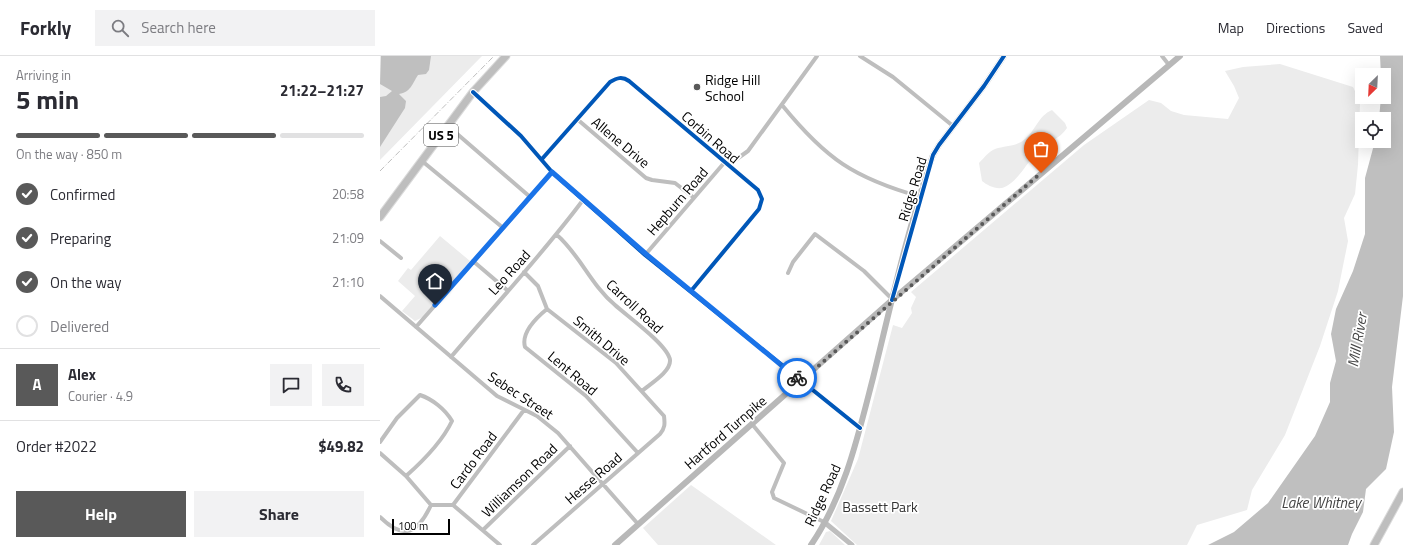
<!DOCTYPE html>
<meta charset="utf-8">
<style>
:root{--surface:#fff;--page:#f2f2f3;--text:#2b2b33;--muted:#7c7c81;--line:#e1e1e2;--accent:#595959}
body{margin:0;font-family:"Titillium Web",sans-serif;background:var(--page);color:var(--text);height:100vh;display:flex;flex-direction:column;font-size:15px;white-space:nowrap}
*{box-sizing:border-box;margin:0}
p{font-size:13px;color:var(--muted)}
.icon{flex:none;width:22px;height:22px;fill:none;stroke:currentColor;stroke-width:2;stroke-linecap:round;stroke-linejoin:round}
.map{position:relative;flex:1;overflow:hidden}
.side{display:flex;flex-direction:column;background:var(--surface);width:380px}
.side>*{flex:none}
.needle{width:26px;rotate:204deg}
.buttons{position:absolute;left:975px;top:12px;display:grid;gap:8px}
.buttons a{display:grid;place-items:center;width:36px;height:36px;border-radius:0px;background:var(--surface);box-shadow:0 4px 16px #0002;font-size:20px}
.scale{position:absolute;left:12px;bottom:10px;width:58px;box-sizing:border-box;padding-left:4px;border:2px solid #000;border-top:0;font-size:11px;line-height:14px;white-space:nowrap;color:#000;-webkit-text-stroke:3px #fff;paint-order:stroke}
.pin{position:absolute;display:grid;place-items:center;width:34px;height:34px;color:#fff;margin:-41px -17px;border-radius:50% 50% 50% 0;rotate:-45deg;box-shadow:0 0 4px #0007}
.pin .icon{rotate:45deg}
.courier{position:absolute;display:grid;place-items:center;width:40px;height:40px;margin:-20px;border:3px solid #1a73e8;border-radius:50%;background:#fff;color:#222;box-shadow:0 1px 5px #0007}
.overview em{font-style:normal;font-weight:700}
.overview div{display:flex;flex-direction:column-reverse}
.overview{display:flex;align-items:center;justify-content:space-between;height:68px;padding:0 16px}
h1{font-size:26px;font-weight:700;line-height:30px}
.bar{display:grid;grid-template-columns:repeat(4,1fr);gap:6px 4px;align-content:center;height:48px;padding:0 16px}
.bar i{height:5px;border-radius:3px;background:var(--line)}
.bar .selected{background:var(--accent)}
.bar p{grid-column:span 4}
.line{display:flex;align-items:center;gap:10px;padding:0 16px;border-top:1px solid var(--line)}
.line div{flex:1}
.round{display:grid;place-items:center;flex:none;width:42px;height:42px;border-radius:0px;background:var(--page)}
ol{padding:0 16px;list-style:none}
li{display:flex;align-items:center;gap:12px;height:44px}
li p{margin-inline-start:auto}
li .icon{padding:4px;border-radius:50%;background:var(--accent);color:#fff;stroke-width:4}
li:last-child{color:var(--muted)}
li i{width:22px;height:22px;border:2px solid var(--line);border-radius:50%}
.primary-button{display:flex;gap:8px;margin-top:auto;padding:8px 16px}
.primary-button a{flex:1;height:46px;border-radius:0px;background:var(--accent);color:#fff;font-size:16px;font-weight:700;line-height:46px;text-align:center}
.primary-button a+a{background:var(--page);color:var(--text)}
header{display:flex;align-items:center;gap:24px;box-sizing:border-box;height:56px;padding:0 20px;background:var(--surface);border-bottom:1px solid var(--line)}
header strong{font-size:19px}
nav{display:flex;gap:22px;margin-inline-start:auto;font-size:14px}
.search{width:280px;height:36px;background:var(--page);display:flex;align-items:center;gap:10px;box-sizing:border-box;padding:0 14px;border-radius:0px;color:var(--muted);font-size:15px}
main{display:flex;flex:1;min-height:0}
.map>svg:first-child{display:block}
</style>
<header>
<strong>Forkly</strong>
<div class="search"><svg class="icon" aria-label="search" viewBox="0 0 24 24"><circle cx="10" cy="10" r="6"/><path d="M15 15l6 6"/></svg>Search here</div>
<nav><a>Map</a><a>Directions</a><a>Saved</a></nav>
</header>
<main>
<section class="side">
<div class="overview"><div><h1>5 min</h1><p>Arriving in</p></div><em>21:22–21:27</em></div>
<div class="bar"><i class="selected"></i><i class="selected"></i><i class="selected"></i><i></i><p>On the way · 850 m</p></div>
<ol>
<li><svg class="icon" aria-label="check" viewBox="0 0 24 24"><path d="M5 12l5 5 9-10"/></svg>Confirmed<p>20:58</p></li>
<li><svg class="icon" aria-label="check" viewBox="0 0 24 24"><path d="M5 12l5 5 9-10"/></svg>Preparing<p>21:09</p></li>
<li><svg class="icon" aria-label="check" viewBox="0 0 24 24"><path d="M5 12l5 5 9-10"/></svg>On the way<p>21:10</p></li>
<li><i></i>Delivered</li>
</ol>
<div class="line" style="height:72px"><b class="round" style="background:var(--accent);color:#fff">A</b><div><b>Alex</b><p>Courier · 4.9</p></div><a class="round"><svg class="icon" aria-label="chat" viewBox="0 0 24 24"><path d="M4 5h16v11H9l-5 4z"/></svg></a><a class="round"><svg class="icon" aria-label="phone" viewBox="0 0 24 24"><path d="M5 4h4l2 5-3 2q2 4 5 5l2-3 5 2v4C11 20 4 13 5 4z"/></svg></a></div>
<div class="line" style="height:52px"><div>Order #2022</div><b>$49.82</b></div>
<div class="primary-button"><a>Help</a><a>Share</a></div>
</section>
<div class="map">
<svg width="1023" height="489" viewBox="0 0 1023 489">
<rect width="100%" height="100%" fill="#fff"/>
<path fill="#ececec" d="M 0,0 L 102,0 L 0,104 Z
M 900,8 L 973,31 L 980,46 L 978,109 L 975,138 L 964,162 L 968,185 L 958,235 L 940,290 L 905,379 L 872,434 L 867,454 L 817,469 L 807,489 L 477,489 L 451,465 L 478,403 L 513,269 L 522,272 L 532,257 L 531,252 L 536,241 L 531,236 L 704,89 L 769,44 L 781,47 L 791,55 L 804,59 L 848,63 L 859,42 L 854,30 L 845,15 L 863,11 Z
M 672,54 L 685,67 L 687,72 C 680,83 666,87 656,97 C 647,107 636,128 622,132 C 614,133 607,129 602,125 L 599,107 C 604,102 608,96 615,93 C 626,89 636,91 645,83 C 656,74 658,60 672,54 Z
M 60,180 L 90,205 L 43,261 L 35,265 L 22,255 L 35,240 L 18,225 L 28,212 L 31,214 Z
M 311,429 L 396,489 L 278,489 L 263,472 Z
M 450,475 L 465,489 L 439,489 L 446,476 Z"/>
<path fill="#bfbfbf" d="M 1,0 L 51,0 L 49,14 L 46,18 L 38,19 C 32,28 31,36 19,38 L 26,45 L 25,52 L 0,91 L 0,41 L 6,40 L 12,35 L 0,28 Z
M 1000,0 L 1023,0 L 1023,240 L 1012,331 L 1014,376 L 1006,413 L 986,433 L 983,456 L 972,478 L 968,489 L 828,489 L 854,476 L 888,447 L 935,380 L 950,346 L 950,327 L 956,305 L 951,278 L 956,253 L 973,215 L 985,178 L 985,122 L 995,85 L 1004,85 L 1004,63 L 999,63 L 1001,41 L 1004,41 L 1004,19 L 1001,19 Z"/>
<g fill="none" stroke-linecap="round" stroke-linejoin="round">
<defs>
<path id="primary" d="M 0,161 L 93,36 L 126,0
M 994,489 L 1023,436"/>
</defs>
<use href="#primary" stroke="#dbdbdb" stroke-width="9"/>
<path stroke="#bebebe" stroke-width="4" d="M 480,0 L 513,21 L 573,70
M 782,0 L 789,9
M 93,36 L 141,80 L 172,116 L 265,199 L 480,372
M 402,49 C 446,103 474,122 541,141
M 197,63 L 266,122 L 272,124 L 295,127 L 313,141
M 68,70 L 149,140
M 162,103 L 230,26 C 237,22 242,20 249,25 L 378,134 L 382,143 L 379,153 L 311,235
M 42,105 L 122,171
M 177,179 C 200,199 211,229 235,249 C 247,260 288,289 290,304 C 291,316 270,328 262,335
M 0,185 L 21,202
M 265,199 L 344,107 L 354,105 L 368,95 L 437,0
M 93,205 L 127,234
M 144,216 L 158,230 L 167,253 L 236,307 L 284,360 C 285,368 285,372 280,378 L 153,489
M 408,217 L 413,206 L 435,178 L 484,215 L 512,243
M 0,240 L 117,340 L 157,360 L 178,377 L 258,468
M 167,253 C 156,262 141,277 145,291 L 206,340 L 258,397
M 36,271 L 172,116
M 71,301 C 115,249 162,199 203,144
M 372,368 L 404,407 L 392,436 L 394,442 L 444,466
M 0,386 L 17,362 L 40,339 C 52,343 65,353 72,365 C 62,386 43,405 26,420
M 0,397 L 26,420 L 51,449 L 73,449
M 73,449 L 144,354
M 73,449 L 120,489
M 0,461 C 24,485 38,477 51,449
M 104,473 L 190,390"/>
<path stroke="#bebebe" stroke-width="5" d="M 444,466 L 472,489"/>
<path stroke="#b8b8b8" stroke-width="6" d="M 235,489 L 512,244 L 800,0
M 431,489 C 465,439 478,380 493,322 C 511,248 528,171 553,99 L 559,89 L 604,30 L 624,0"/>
<use href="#primary" stroke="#bebebe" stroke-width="7"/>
<path stroke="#bebebe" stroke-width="1" stroke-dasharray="6 2 1 2" stroke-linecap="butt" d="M 0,115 L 114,0"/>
<defs>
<path id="cycleway" d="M 93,36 L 141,80 L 172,116 L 265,199 L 480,372
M 162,103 L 230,26 C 237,22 242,20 249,25 L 378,134 L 382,143 L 379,153 L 311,235
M 512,244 L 553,99 L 559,89 L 604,30 L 624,0"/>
</defs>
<use href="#cycleway" stroke="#fff" stroke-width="6"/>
<use href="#cycleway" stroke="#0057b8" stroke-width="4"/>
</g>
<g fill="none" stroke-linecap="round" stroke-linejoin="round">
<path stroke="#595959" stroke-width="4" stroke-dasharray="0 7.2" d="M 417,322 L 421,325 L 661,117"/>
<path stroke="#1a73e8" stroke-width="5" d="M 55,249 L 172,116 L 266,198 L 417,322"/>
</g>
<circle fill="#595959" stroke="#fff" stroke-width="1.5" cx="317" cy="31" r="4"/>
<g text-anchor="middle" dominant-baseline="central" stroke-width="3.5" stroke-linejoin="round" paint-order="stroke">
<rect fill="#fff" stroke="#4c4c4c" stroke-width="1" x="44" y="68" width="34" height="22" rx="3"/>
<g font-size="13" font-weight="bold" fill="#000">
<text x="61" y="79">US 5</text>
</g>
<g font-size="14" fill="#000" stroke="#fff" text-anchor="start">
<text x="325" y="23">Ridge Hill<tspan x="325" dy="16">School</tspan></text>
</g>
<g font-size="14" fill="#000" stroke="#fff">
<text transform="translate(331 81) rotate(41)">Corbin Road</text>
<text transform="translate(241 86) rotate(40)">Allene Drive</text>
<text transform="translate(532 133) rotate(-73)">Ridge Road</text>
<text transform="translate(297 145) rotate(-49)">Hepburn Road</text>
<text transform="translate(129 216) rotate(-48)">Leo Road</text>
<text transform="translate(255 250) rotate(43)">Carroll Road</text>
<text transform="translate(222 284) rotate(40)">Smith Drive</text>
<text transform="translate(193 317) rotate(40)">Lent Road</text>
<text transform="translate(141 339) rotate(33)">Sebec Street</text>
<text transform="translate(345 376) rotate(-41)">Hartford Turnpike</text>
<text transform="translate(93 404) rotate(-53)">Cardo Road</text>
<text transform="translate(213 422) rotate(-41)">Hesse Road</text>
<text transform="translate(139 424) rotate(-44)">Williamson Road</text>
<text transform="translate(442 439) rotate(-65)">Ridge Road</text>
</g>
<g font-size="14" fill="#333" stroke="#fff">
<text x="500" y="450">Bassett Park</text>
</g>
<g font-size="15" font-style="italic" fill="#444" stroke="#fff">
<text transform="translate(977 284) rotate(-80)">Mill River</text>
<text x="941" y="446">Lake Whitney</text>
</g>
</g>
</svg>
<div class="buttons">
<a><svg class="needle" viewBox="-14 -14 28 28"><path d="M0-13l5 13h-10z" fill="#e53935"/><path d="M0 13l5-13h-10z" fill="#7c7c81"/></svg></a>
<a><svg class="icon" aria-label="locate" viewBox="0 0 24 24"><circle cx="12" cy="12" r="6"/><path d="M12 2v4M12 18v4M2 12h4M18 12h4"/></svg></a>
</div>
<div class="scale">100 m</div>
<div class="pin" style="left:661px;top:117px;background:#ea580c"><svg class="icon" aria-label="bag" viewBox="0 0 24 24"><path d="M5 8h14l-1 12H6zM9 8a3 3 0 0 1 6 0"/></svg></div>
<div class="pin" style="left:55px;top:249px;background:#1f2937"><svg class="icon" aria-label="home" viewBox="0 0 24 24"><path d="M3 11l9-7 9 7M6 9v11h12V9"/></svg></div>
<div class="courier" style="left:417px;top:322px"><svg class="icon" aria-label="bike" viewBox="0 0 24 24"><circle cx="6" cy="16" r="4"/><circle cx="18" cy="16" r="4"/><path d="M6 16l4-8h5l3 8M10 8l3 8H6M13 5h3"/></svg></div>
</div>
</main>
